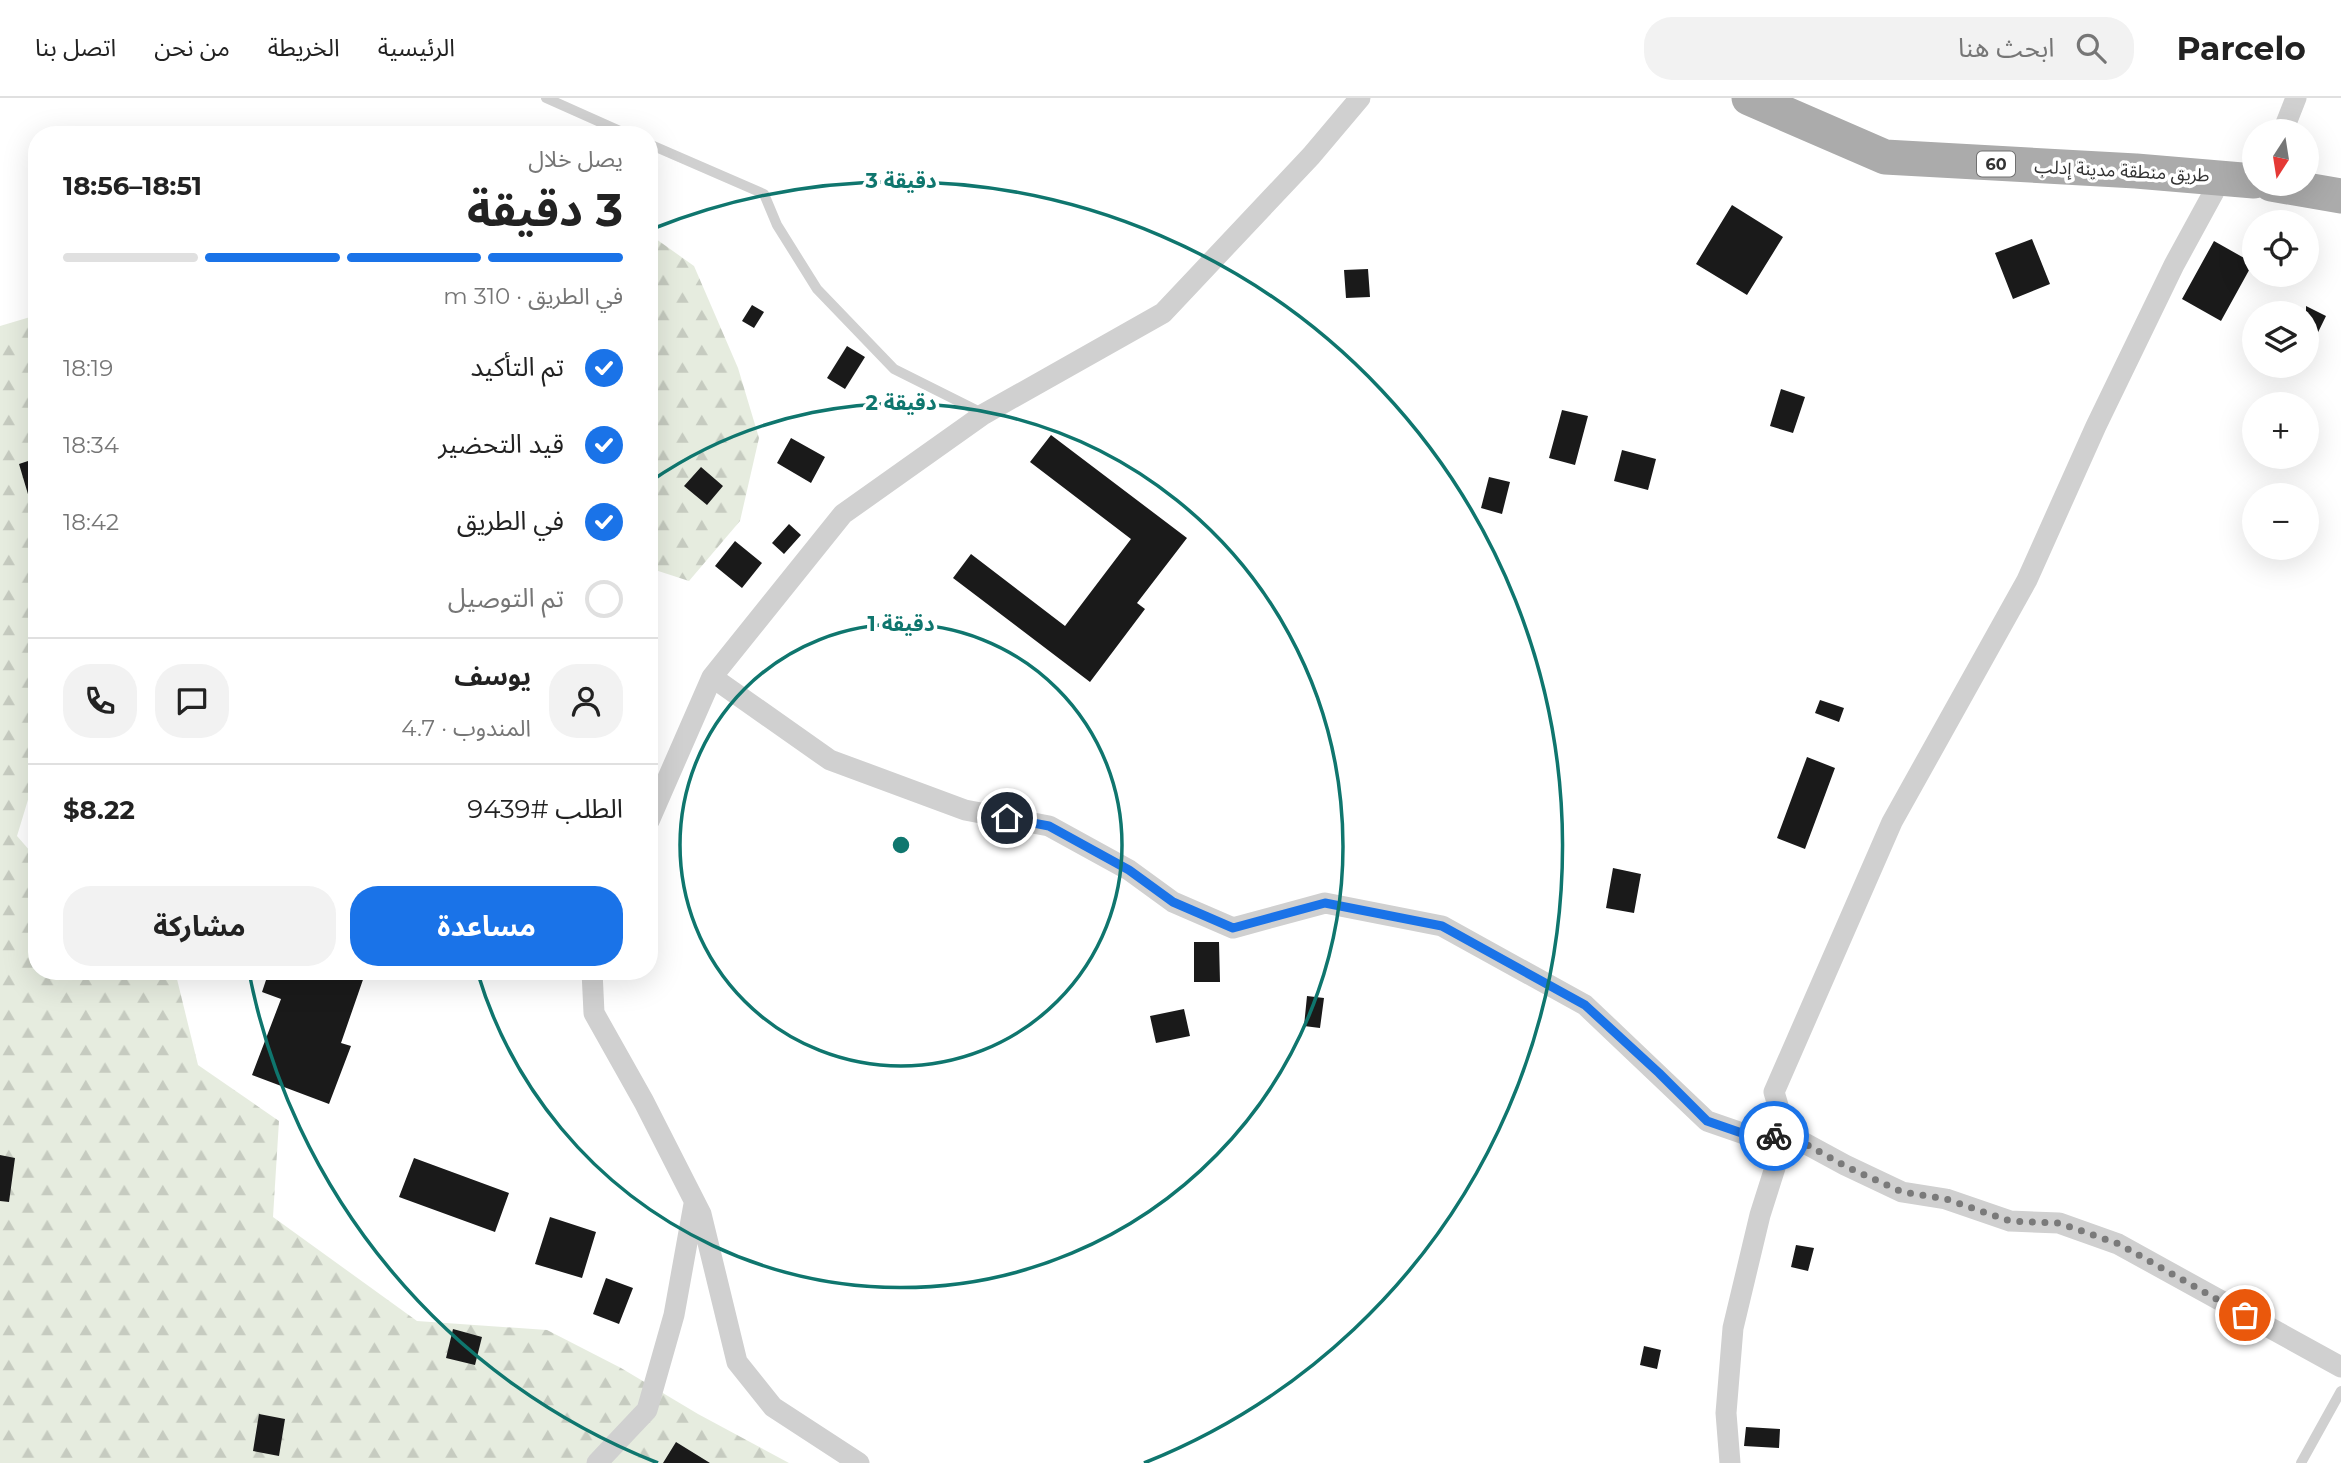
<!DOCTYPE html>
<html lang="ar">
<meta charset="utf-8">
<style>
:root{--surface:#fff;--page:#f2f2f2;--text:#222;--muted:#767676;--line:#e0e0e0;--accent:#1a73e8}
body{margin:0;font-family:Montserrat,"Noto Sans Arabic",sans-serif;background:var(--page);color:var(--text);direction:rtl;height:100vh;display:flex;flex-direction:column;font-size:26px;white-space:nowrap}
*{box-sizing:border-box;margin:0}
p{font-size:23px;color:var(--muted)}
.icon{flex:none;width:38px;height:38px;fill:none;stroke:currentColor;stroke-width:2;stroke-linecap:round;stroke-linejoin:round}
.map{position:relative;flex:1;overflow:hidden;direction:ltr}
.panel{position:absolute;left:28px;top:28px;width:630px;height:854px;display:flex;flex-direction:column;background:var(--surface);border-radius:28px;box-shadow:0 7px 28px #0002;direction:rtl}
.panel>*{flex:none}
.needle{width:46px;rotate:192deg}
.fabs{position:absolute;left:2242px;top:21px;display:grid;gap:14px}
.fabs a{display:grid;place-items:center;width:77px;height:77px;border-radius:50%;background:var(--surface);box-shadow:0 7px 28px #0002;font-size:35px}
.pin{position:absolute;display:grid;place-items:center;width:60px;height:60px;color:#fff;margin:-30px;border:4px solid #fff;border-radius:50%;box-shadow:0 2px 7px #0007}
.courier{position:absolute;display:grid;place-items:center;width:70px;height:70px;margin:-35px;border:5px solid #1a73e8;border-radius:50%;background:#fff;color:#222;box-shadow:0 2px 9px #0007}
.summary em{font-style:normal;font-weight:700}
.summary div{display:flex;flex-direction:column-reverse}
.summary{display:flex;align-items:center;justify-content:space-between;height:119px;padding:0 35px}
h1{font-size:46px;font-weight:700;line-height:52px}
.bar{display:grid;grid-template-columns:repeat(4,1fr);gap:10px 7px;align-content:center;height:84px;padding:0 35px}
.bar i{height:9px;border-radius:5px;background:var(--line)}
.bar .on{background:var(--accent)}
.bar p{grid-column:span 4}
.line{display:flex;align-items:center;gap:18px;padding:0 35px;border-top:2px solid var(--line)}
.line div{flex:1}
.round{display:grid;place-items:center;flex:none;width:74px;height:74px;border-radius:28px;background:var(--page)}
ol{padding:0 35px;list-style:none}
li{display:flex;align-items:center;gap:21px;height:77px}
li p{margin-inline-start:auto}
li .icon{padding:7px;border-radius:50%;background:var(--accent);color:#fff;stroke-width:4}
li:last-child{color:var(--muted)}
li i{width:38px;height:38px;border:4px solid var(--line);border-radius:50%}
.primary-button{display:flex;gap:14px;margin-top:auto;padding:14px 35px}
.primary-button a{flex:1;height:80px;border-radius:28px;background:var(--accent);color:#fff;font-size:28px;font-weight:700;line-height:80px;text-align:center}
.primary-button a+a{background:var(--page);color:var(--text)}
header{display:flex;align-items:center;gap:42px;box-sizing:border-box;height:98px;padding:0 35px;background:var(--surface);border-bottom:2px solid var(--line)}
header strong{font-size:33px}
nav{display:flex;gap:38px;margin-inline-start:auto;font-size:24px}
.search{width:490px;height:63px;background:var(--page);display:flex;align-items:center;gap:18px;box-sizing:border-box;padding:0 24px;border-radius:28px;color:var(--muted);font-size:26px}
.map>svg:first-child{display:block}
</style>
<header>
<strong>Parcelo</strong>
<div class="search"><svg class="icon" aria-label="search" viewBox="0 0 24 24"><circle cx="10" cy="10" r="6"/><path d="M15 15l6 6"/></svg>ابحث هنا</div>
<nav><a>الرئيسية</a><a>الخريطة</a><a>من نحن</a><a>اتصل بنا</a></nav>
</header>
<div class="map">
<svg width="2341" height="1365" viewBox="0 0 2341 1365">
<defs>
<pattern id="forest-firs" width="22" height="20" patternUnits="userSpaceOnUse" patternTransform="scale(1.75)"><rect width="22" height="20" fill="#e6ecdf"/><path d="M5 1l3.5 6h-7zM16 11l3.5 6h-7z" fill="#c6cbc0"/></pattern>
</defs>
<rect width="100%" height="100%" fill="#fff"/>
<path fill="url(#forest-firs)" d="M 649,136 L 694,168 L 738,270 L 759,340 L 740,423 L 689,483 L 649,470 Z
M 37,217 L 37,672 L 17,738 L 37,761 L 37,873 L 175,873 L 198,967 L 279,1023 L 273,1119 L 417,1223 L 547,1232 L 621,1270 L 698,1316 L 789,1365 L 0,1365 L 0,228 Z"/>
<path fill="#1a1a1a" d="M 1732,107 L 1783,139 L 1747,197 L 1696,166 Z
M 2032,141 L 2050,186 L 2013,201 L 1995,155 Z
M 2214,143 L 2253,165 L 2221,223 L 2182,201 Z
M 1368,171 L 1370,199 L 1346,200 L 1344,172 Z
M 752,207 L 764,214 L 754,230 L 742,223 Z
M 2306,208 L 2326,218 L 2306,259 Z
M 847,248 L 865,259 L 845,291 L 827,280 Z
M 1781,291 L 1805,299 L 1793,335 L 1770,328 Z
M 1562,312 L 1588,318 L 1575,367 L 1549,360 Z
M 1051,337 L 1187,440 L 1137,505 L 1145,511 L 1090,584 L 953,480 L 971,456 L 1065,528 L 1131,441 L 1030,364 Z
M 791,340 L 825,359 L 811,385 L 777,365 Z
M 1622,352 L 1656,361 L 1648,392 L 1614,383 Z
M 37,360 L 37,413 L 33,413 L 19,366 Z
M 701,369 L 723,388 L 707,407 L 684,388 Z
M 1489,379 L 1510,384 L 1502,416 L 1481,410 Z
M 789,426 L 801,437 L 784,456 L 772,445 Z
M 735,443 L 762,465 L 742,490 L 715,468 Z
M 1820,602 L 1844,610 L 1839,624 L 1815,615 Z
M 1807,659 L 1835,670 L 1805,751 L 1777,740 Z
M 1613,770 L 1641,776 L 1634,815 L 1606,810 Z
M 1194,844 L 1219,844 L 1220,884 L 1194,884 Z
M 269,873 L 366,873 L 341,945 L 351,948 L 329,1006 L 252,977 L 281,901 L 262,894 Z
M 1307,898 L 1324,900 L 1320,930 L 1304,928 Z
M 1184,911 L 1190,938 L 1156,945 L 1150,918 Z
M 0,1057 L 15,1060 L 9,1104 L 0,1103 Z
M 414,1060 L 509,1095 L 495,1134 L 399,1099 Z
M 550,1119 L 596,1134 L 582,1180 L 535,1166 Z
M 1796,1147 L 1814,1150 L 1808,1173 L 1791,1169 Z
M 606,1180 L 633,1190 L 619,1226 L 593,1216 Z
M 453,1231 L 482,1239 L 475,1267 L 446,1260 Z
M 1644,1248 L 1661,1252 L 1657,1271 L 1640,1267 Z
M 259,1316 L 285,1321 L 279,1358 L 253,1353 Z
M 1746,1329 L 1780,1331 L 1779,1350 L 1744,1348 Z
M 676,1344 L 710,1365 L 663,1365 Z"/>
<g fill="none" stroke-linecap="round" stroke-linejoin="round">
<path stroke="#d0d0d0" stroke-width="10" d="M 546,0 L 629,37
M 649,46 L 764,96 L 777,127 L 817,191 L 894,271 L 984,316
M 2301,1365 L 2341,1293"/>
<path stroke="#d0d0d0" stroke-width="21" d="M 2283,33 L 2296,0
M 712,579 L 830,662 L 965,712 L 1049,728 L 1129,772 L 1173,804 L 1233,830 L 1325,805 L 1442,828 L 1585,907 L 1707,1023 L 1759,1041 L 1786,1035 L 1845,1067 L 1902,1094 L 1946,1101 L 2010,1123 L 2059,1125 L 2118,1146 L 2341,1269
M 649,723 L 712,579 L 843,416 L 984,316 L 1163,215 L 1311,58 L 1360,0
M 592,873 L 594,915 L 644,1004 L 701,1116 L 737,1264 L 773,1309 L 859,1365
M 597,1365 L 647,1312 L 674,1217 L 694,1106
M 1730,1365 L 1726,1315 L 1733,1230 L 1760,1117 L 1786,1035 L 1774,994 L 1892,724 L 2027,482 L 2096,328 L 2174,167 L 2222,79"/>
<path stroke="#ababab" stroke-width="35" d="M 1749,0 L 1885,59 L 2136,73 L 2254,83
M 2271,86 L 2341,98"/>
</g>
<g fill="none" stroke-linecap="round" stroke-linejoin="round">
<path stroke="#7a7a7a" stroke-width="7" stroke-dasharray="0 12.6" d="M 1774,1038 L 1786,1035 L 1845,1068 L 1902,1094 L 1946,1101 L 2010,1123 L 2059,1125 L 2119,1146 L 2245,1217"/>
<path stroke="#1a73e8" stroke-width="9" d="M 1007,720 L 1049,728 L 1129,772 L 1173,804 L 1233,830 L 1325,805 L 1442,828 L 1585,907 L 1659,975 L 1707,1023 L 1759,1041 L 1774,1038"/>
</g>
<g fill="none" stroke="#0f766e" stroke-width="3.5">
<circle cx="901" cy="747" r="221"/>
<path d="M651 383A442 442 0 1 1 478 876"/>
<path d="M658 1365A664 664 0 0 1 249 874M652 131A664 664 0 1 1 1144 1365"/>
</g>
<g text-anchor="middle" dominant-baseline="central" stroke-width="7" stroke-linejoin="round" paint-order="stroke">
<rect fill="#fff" stroke="#707070" stroke-width="2" x="1977" y="53.5" width="38" height="25" rx="5"/>
<g font-size="16" font-weight="bold" fill="#333">
<text x="1996" y="66">60</text>
</g>
<g font-size="18" fill="#333" stroke="#fff">
<text transform="translate(2122 73) rotate(3)">طريق منطقة مدينة إدلب</text>
</g>
</g>
<circle cx="901" cy="747" r="10" fill="#0f766e" stroke="#fff" stroke-width="3.5"/>
<g font-size="21" text-anchor="middle" font-weight="bold" fill="#0f766e" stroke="#fff" stroke-width="7" stroke-linejoin="round" paint-order="stroke">
<text x="901" y="90">3 دقيقة</text>
<text x="901" y="312">2 دقيقة</text>
<text x="901" y="533">1 دقيقة</text>
</g>
</svg>
<div class="fabs">
<a><svg class="needle" viewBox="-14 -14 28 28"><path d="M0-13l5 13h-10z" fill="#e53935"/><path d="M0 13l5-13h-10z" fill="#767676"/></svg></a>
<a><svg class="icon" aria-label="locate" viewBox="0 0 24 24"><circle cx="12" cy="12" r="6"/><path d="M12 2v4M12 18v4M2 12h4M18 12h4"/></svg></a>
<a><svg class="icon" aria-label="layers" viewBox="0 0 24 24"><path d="M12 4l9 5-9 5-9-5zM3 14l9 5 9-5"/></svg></a>
<a>+</a>
<a>−</a>
</div>
<div class="pin" style="left:2245px;top:1217px;background:#ea580c"><svg class="icon" aria-label="bag" viewBox="0 0 24 24"><path d="M5 8h14l-1 12H6zM9 8a3 3 0 0 1 6 0"/></svg></div>
<div class="pin" style="left:1007px;top:720px;background:#1f2937"><svg class="icon" aria-label="home" viewBox="0 0 24 24"><path d="M3 11l9-7 9 7M6 9v11h12V9"/></svg></div>
<div class="courier" style="left:1774px;top:1038px"><svg class="icon" aria-label="bike" viewBox="0 0 24 24"><circle cx="6" cy="16" r="4"/><circle cx="18" cy="16" r="4"/><path d="M6 16l4-8h5l3 8M10 8l3 8H6M13 5h3"/></svg></div>
<section class="panel">
<div class="summary"><div><h1>3 دقيقة</h1><p>يصل خلال</p></div><em>18:51–18:56</em></div>
<div class="bar"><i class="on"></i><i class="on"></i><i class="on"></i><i></i><p>في الطريق · 310 m</p></div>
<ol>
<li><svg class="icon" aria-label="check" viewBox="0 0 24 24"><path d="M5 12l5 5 9-10"/></svg>تم التأكيد<p>18:19</p></li>
<li><svg class="icon" aria-label="check" viewBox="0 0 24 24"><path d="M5 12l5 5 9-10"/></svg>قيد التحضير<p>18:34</p></li>
<li><svg class="icon" aria-label="check" viewBox="0 0 24 24"><path d="M5 12l5 5 9-10"/></svg>في الطريق<p>18:42</p></li>
<li><i></i>تم التوصيل</li>
</ol>
<div class="line" style="height:126px"><a class="round"><svg class="icon" aria-label="person" viewBox="0 0 24 24"><circle cx="12" cy="8" r="4"/><path d="M4 21q1-7 8-7t8 7"/></svg></a><div><b>يوسف</b><p>المندوب · 4.7</p></div><a class="round"><svg class="icon" aria-label="chat" viewBox="0 0 24 24"><path d="M4 5h16v11H9l-5 4z"/></svg></a><a class="round"><svg class="icon" aria-label="phone" viewBox="0 0 24 24"><path d="M5 4h4l2 5-3 2q2 4 5 5l2-3 5 2v4C11 20 4 13 5 4z"/></svg></a></div>
<div class="line" style="height:91px"><div>الطلب #9439</div><b>$8.22</b></div>
<div class="primary-button"><a>مساعدة</a><a>مشاركة</a></div>
</section>
</div>
